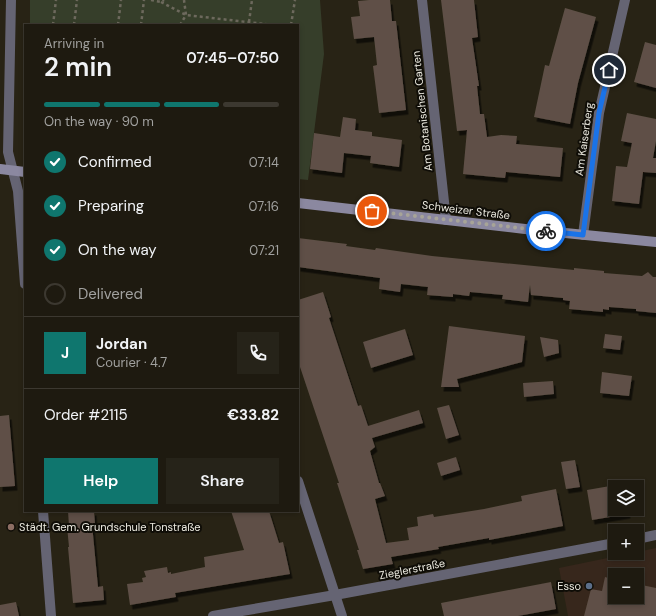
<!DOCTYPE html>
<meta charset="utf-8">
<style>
:root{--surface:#1e1a10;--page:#262319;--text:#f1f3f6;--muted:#a1a19f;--line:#3c3830;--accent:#0f766e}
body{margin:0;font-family:"DM Sans",sans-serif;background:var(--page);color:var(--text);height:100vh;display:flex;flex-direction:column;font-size:15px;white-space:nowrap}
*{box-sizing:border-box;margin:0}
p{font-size:13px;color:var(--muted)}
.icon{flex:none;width:22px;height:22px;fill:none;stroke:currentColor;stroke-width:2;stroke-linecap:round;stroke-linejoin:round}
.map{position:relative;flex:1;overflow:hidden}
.drawer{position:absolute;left:24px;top:24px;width:275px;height:488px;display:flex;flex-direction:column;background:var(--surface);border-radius:0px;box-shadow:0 2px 6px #0003,0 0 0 1px var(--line)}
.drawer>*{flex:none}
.fabs{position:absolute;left:608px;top:480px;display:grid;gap:8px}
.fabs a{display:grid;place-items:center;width:36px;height:36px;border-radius:0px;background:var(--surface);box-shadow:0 2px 6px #0003,0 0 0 1px var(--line);font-size:20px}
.pin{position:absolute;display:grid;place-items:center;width:34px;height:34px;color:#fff;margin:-17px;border:2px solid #fff;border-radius:50%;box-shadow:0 1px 4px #0007}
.courier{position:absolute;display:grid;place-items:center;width:40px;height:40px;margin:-20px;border:3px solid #1a73e8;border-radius:50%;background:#fff;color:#222;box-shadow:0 1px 5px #0007}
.summary em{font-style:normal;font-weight:600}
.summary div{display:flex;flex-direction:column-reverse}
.summary{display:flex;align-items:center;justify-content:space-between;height:68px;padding:0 20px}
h1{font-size:26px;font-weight:600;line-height:30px}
.bar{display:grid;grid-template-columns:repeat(4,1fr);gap:6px 4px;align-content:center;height:48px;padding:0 20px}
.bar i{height:5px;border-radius:3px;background:var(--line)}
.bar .active{background:var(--accent)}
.bar p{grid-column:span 4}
.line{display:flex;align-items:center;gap:10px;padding:0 20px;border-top:1px solid var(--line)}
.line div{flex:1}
.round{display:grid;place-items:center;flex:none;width:42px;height:42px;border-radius:0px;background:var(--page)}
ol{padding:0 20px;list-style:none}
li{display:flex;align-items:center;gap:12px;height:44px}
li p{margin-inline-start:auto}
li .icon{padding:4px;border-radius:50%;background:var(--accent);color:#fff;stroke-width:4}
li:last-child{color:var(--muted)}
li i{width:22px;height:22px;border:2px solid var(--line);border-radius:50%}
.action{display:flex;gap:8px;margin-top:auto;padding:8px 20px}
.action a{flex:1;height:46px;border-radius:0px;background:var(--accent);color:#fff;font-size:16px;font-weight:600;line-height:46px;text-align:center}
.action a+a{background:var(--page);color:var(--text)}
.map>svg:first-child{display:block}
</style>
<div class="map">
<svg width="656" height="616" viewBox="0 0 656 616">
<defs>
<filter id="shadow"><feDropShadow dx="2.5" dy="4.5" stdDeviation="0" flood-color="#0009"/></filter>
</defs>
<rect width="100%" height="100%" fill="#282315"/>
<path fill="#37271c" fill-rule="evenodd" d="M 656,548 L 656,616 L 568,616 L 559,568 ZM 615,575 L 637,575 L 637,597 L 615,597 Z"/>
<path fill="#363e2a" d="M 30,0 L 320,0 L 324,54 L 308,180 L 298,179 L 298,25 L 30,25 Z"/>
<path fill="#5e5046" filter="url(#shadow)" d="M 369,0 L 390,0 L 392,21 L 396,21 L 406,110 L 379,113 L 373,66 L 377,65 L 374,37 L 354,39 L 351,17 L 360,16 L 358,1 Z
M 441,0 L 474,0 L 478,37 L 472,38 L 479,86 L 477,86 L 480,114 L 484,114 L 487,137 L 501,135 L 517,136 L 516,144 L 563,148 L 560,177 L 506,172 L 505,178 L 463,174 L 467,130 L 457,131 Z
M 565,8 L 596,17 L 578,83 L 570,124 L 534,117 L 545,65 L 549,66 Z
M 645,42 L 656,45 L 656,88 L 634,82 Z
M 627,113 L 656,119 L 656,141 L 653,158 L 656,158 L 656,173 L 643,172 L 639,204 L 612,201 L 616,166 L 627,167 L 632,143 L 621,141 Z
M 343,117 L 356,119 L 355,130 L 372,132 L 372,136 L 402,140 L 399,167 L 370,163 L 371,156 L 344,153 L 342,173 L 310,169 L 314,133 L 340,137 Z
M 298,238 L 347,244 L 346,246 L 375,250 L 376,248 L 432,256 L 574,270 L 574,268 L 604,271 L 604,273 L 642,276 L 648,272 L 653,277 L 656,277 L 656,313 L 636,311 L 636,309 L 609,307 L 609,310 L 603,309 L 603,312 L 569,309 L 570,301 L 563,300 L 563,298 L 531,295 L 530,285 L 528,302 L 502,299 L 503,295 L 470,292 L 469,296 L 453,294 L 453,297 L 427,295 L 428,287 L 401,284 L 400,292 L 379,289 L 380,278 L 298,267 Z
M 323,292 L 331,317 L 329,318 L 358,406 L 361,405 L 368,426 L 419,410 L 423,423 L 372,438 L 375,447 L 370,451 L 379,483 L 380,483 L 385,496 L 375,499 L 386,543 L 409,540 L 407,528 L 418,526 L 417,517 L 433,514 L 434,517 L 484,509 L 522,501 L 521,496 L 556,489 L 563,526 L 489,540 L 489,538 L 438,547 L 439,549 L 391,557 L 393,564 L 363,569 L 357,550 L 359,550 L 337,483 L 339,483 L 298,361 L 298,300 Z
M 449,326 L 525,336 L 522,362 L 457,379 L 459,387 L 441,387 Z
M 405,329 L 413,355 L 371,368 L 363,342 Z
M 605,334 L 622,336 L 620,350 L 603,348 Z
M 540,337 L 558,340 L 559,353 L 544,357 Z
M 602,372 L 632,376 L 629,396 L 600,393 Z
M 553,381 L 554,394 L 524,397 L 523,383 Z
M 449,405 L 459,435 L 446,439 L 437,408 Z
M 9,415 L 15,486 L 0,487 L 0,416 Z
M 456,457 L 460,470 L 441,476 L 437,463 Z
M 575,460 L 580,487 L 566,489 L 561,462 Z
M 616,485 L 623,487 L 615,487 L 615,509 L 627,509 L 628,514 L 592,520 L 587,490 Z
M 68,511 L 94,511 L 95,524 L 92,524 L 98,587 L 103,586 L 104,600 L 73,603 L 68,547 L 69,547 L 67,526 L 69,526 Z
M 231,511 L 269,511 L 279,543 L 283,542 L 290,574 L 175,593 L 176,597 L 130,605 L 127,584 L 143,582 L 142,578 L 146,577 L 144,571 L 167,567 L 168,573 L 171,572 L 171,574 L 205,567 L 204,557 L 244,550 Z
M 605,577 L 615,580 L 615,597 L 637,597 L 637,584 L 656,588 L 656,616 L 584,616 L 591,589 L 602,591 Z
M 551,582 L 556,609 L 518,616 L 444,616 L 441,603 Z
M 16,602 L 19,616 L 0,616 L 0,605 Z"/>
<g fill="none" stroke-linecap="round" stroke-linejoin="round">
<path stroke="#6d695d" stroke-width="2.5" stroke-dasharray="3 3" stroke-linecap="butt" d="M 151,0 L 161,2 L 164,0
M 161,2 L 186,15 L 273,25
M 249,22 L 252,0
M 53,25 L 56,0
M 74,25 L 77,0
M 118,25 L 121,0
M 141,25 L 144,0
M 180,25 L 186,15 L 184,0
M 291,25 L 295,0"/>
<path stroke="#656473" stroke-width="10" d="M 11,0 L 8,152 L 18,191 L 25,284
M 422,0 L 446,220
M 583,235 L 599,113 L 625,0
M 298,481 L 342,616
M 43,511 L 51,616
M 637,539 L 656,535
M 213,616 L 335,595 L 615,543"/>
<path stroke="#8b88a0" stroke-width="10" d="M 0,169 L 25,172
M 298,203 L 525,229 L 656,242"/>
</g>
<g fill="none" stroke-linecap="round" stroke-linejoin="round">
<path stroke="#a7a498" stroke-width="4" stroke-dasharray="0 7.2" d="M 372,211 L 546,231"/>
<path stroke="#1a73e8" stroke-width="5" d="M 546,231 L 583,235 L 599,113 L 609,70"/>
</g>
<circle fill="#8d6e63" stroke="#0f0d07" stroke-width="1.5" cx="11" cy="527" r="4"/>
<circle fill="#5c6f8a" stroke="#0f0d07" stroke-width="1.5" cx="589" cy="586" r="4"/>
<g text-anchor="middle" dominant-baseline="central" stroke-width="4" stroke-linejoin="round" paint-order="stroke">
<g font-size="11" fill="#ebe9df" stroke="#0f0d07">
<text transform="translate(422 111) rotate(-96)">Am Botanischen Garten</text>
<text transform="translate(584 139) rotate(-82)">Am Kaiserberg</text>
<text transform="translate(466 210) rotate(7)">Schweizer Straße</text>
<text transform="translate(412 569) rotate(-11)">Zieglerstraße</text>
</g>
<g font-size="11" fill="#ebe9df" stroke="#0f0d07" text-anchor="start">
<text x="19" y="527">Städt. Gem. Grundschule Tonstraße</text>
<text x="581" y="586" text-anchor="end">Esso</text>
</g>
</g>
</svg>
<div class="fabs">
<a><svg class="icon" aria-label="layers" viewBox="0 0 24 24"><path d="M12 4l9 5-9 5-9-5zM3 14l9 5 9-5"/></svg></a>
<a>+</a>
<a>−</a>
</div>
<div class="pin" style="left:372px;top:211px;background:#ea580c"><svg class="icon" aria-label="bag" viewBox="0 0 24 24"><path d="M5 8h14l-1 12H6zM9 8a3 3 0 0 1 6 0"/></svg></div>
<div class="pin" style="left:609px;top:70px;background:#1f2937"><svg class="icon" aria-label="home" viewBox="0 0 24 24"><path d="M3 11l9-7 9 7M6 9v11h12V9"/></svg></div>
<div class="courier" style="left:546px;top:231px"><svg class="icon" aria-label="bike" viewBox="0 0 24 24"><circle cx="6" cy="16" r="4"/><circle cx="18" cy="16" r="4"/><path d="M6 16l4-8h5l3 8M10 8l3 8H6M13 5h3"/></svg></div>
<section class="drawer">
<div class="summary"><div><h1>2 min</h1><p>Arriving in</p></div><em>07:45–07:50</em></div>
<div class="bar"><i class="active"></i><i class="active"></i><i class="active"></i><i></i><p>On the way · 90 m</p></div>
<ol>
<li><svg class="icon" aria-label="check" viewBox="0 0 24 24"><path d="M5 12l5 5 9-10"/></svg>Confirmed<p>07:14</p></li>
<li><svg class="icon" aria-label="check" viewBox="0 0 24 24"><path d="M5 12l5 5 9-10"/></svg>Preparing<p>07:16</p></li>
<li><svg class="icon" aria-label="check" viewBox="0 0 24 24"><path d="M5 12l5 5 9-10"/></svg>On the way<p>07:21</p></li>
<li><i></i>Delivered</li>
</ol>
<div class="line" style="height:72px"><b class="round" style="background:var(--accent);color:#fff">J</b><div><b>Jordan</b><p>Courier · 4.7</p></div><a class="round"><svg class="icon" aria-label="phone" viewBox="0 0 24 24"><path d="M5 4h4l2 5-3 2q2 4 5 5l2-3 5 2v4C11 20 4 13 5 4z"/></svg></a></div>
<div class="line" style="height:52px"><div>Order #2115</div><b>€33.82</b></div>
<div class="action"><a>Help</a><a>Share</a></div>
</section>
</div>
